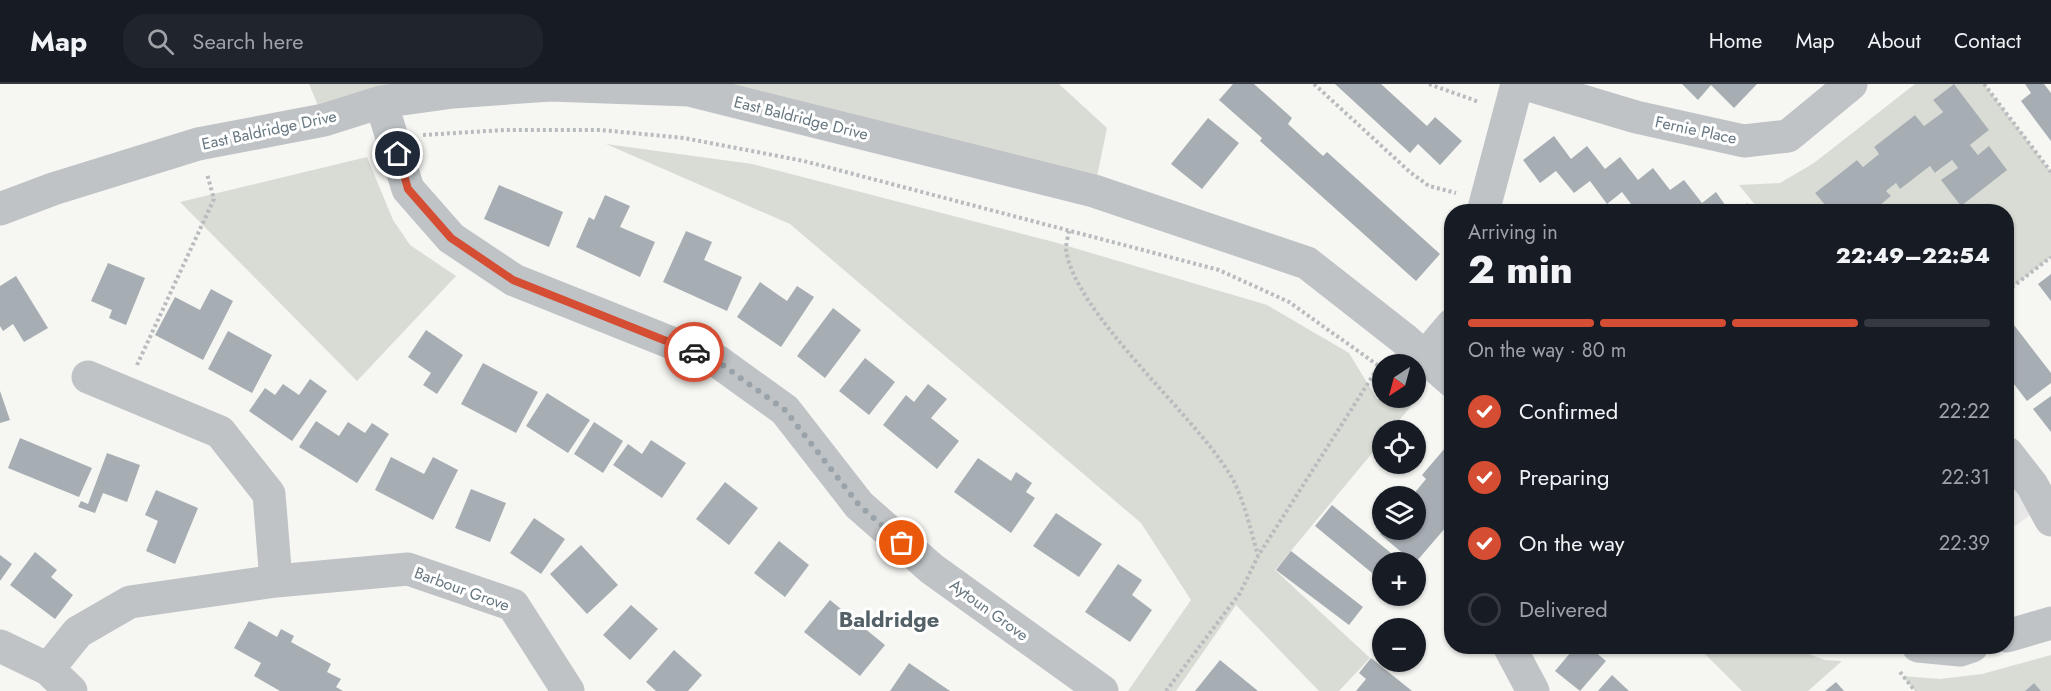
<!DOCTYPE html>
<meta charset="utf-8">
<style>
:root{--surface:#171b24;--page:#20242c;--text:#f1f3f6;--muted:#9ea1a6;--line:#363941;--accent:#d54e34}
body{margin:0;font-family:Jost,sans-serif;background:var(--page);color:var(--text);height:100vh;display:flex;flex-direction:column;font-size:22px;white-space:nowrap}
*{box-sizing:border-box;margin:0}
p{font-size:20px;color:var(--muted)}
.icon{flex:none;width:33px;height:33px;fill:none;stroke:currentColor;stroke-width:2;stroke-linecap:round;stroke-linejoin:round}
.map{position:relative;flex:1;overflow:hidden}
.side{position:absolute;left:1444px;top:120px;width:570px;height:450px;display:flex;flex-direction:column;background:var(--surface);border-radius:24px;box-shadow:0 2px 4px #0004}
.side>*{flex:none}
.needle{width:39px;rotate:216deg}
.buttons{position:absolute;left:1372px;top:270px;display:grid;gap:12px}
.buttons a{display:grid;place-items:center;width:54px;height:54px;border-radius:50%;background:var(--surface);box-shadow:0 2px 4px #0004;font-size:30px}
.pin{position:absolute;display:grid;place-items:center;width:51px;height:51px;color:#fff;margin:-26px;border:3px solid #fff;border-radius:50%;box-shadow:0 2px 6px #0007}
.courier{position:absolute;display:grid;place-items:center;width:60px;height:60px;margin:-30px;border:4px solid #d54e34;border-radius:50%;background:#fff;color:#222;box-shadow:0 2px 8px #0007}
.overview em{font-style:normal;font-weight:800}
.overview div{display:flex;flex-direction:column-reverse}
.overview{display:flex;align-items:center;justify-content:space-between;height:102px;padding:0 24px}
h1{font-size:39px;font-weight:800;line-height:45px}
.bar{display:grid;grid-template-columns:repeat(4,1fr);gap:9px 6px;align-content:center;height:72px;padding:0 24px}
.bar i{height:8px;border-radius:4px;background:var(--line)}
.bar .selected{background:var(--accent)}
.bar p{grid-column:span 4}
ol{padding:0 24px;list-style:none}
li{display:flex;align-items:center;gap:18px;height:66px}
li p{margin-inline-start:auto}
li .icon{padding:6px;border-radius:50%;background:var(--accent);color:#fff;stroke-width:4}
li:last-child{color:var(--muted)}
li i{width:33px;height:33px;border:3px solid var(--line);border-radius:50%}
header{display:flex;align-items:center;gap:36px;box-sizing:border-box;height:84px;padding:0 30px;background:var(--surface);border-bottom:2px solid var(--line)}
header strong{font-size:28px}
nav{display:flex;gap:33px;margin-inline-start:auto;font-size:21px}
.search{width:420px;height:54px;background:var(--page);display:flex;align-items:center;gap:15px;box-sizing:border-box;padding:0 21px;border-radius:24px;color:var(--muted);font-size:22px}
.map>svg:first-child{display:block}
</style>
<header>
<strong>Map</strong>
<div class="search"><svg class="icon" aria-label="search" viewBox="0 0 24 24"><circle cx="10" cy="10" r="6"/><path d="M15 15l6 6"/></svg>Search here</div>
<nav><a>Home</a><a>Map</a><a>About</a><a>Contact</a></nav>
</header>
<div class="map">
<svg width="2051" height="607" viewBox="0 0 2051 607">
<rect width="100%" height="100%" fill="#f6f6f3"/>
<path fill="#e6e7e6" d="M 2010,399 L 2033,429 L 2015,442 L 2007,432 L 2007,401 Z"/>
<path fill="#d8dcd4" d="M 309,0 L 1059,0 L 1107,44 L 1094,107 L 689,6 L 550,1 L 324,36 Z
M 1915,0 L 1984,0 L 2051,88 L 2051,173 L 2007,207 L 2007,128 L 1872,127 L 1890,113 L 1886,107 L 1896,99 L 1900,104 L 1930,82 L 1936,89 L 1952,76 L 1958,84 L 1941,96 L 1978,71 L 1970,61 L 1989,46 L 1954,0 L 1933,16 L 1943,28 L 1924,42 L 1915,31 L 1874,63 L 1879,70 L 1863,83 L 1857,76 L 1815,109 L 1825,121 L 1817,127 L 1806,127 L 1800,120 L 1791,127 L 1760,127 L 1739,101 L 1780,99 L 1814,79 Z
M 606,60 L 752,80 L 1054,158 L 1267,221 L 1349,269 L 1377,315 L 1417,315 L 1391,346 L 1383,346 L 1383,356 L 1275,486 L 1370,574 L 1339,607 L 1319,607 L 1236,521 L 1176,607 L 1128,607 L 1191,516 L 1141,439 L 790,140 Z
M 367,73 L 393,136 L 410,161 L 456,192 L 357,297 L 180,118 Z
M 1698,563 L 1789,563 L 1825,576 L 1842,577 L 1808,607 L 1742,607 Z
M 2051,571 L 2051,607 L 2041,607 L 2034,599 L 2025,607 L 1915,607 L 1902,592 L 1940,595 L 1982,590 Z"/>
<path fill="#a7aeb3" d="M 1233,0 L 1254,0 L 1292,34 L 1288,40 L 1323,72 L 1327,68 L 1440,170 L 1416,197 L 1260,57 L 1262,54 L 1219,16 Z
M 1335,0 L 1381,0 L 1427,42 L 1435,33 L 1462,57 L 1440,81 L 1418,60 L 1410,69 Z
M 1682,0 L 1757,0 L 1734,24 L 1711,1 L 1698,16 Z
M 1954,0 L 1989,46 L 1970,61 L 1978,71 L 1989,62 L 2007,86 L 1961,122 L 1941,96 L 1958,84 L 1952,76 L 1935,89 L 1930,82 L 1900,105 L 1896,99 L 1886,107 L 1891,112 L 1872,128 L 1817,128 L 1825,121 L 1815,109 L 1857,76 L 1863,83 L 1879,70 L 1874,63 L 1915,31 L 1924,42 L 1943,28 L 1933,16 Z
M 2025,0 L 2044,0 L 2051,9 L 2051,57 L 2021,17 L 2031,9 Z
M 1208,34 L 1239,59 L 1202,105 L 1171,80 Z
M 1554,52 L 1571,75 L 1587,62 L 1605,85 L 1620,73 L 1638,96 L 1653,84 L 1670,106 L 1684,96 L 1702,119 L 1716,108 L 1730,128 L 1659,128 L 1653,120 L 1643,128 L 1637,128 L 1622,108 L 1607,120 L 1590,97 L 1574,109 L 1556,87 L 1540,99 L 1523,76 Z
M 499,101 L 563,128 L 549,163 L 484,135 Z
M 605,111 L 630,122 L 620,143 L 655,158 L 640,193 L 576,163 L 589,133 L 594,136 Z
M 1747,119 L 1754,128 L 1737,128 Z
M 686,147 L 712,158 L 704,176 L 742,193 L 727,227 L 663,198 Z
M 108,179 L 145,194 L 126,241 L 109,234 L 112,226 L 91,217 Z
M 2051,190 L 2051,217 L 2038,200 Z
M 16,192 L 48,244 L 24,258 L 13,240 L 3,247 L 0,242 L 0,202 Z
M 760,198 L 787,217 L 797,202 L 814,213 L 781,263 L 737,233 Z
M 211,205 L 233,217 L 203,276 L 155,251 L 175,213 L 200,226 Z
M 833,224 L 861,246 L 825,294 L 797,272 Z
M 2007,232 L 2051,289 L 2051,299 L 2027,317 L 2007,291 Z
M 426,246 L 463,271 L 437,310 L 423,301 L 431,289 L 408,273 Z
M 228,247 L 272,271 L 252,309 L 208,285 Z
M 865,274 L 895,298 L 869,331 L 839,307 Z
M 483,279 L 538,308 L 516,349 L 461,320 Z
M 310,295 L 327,307 L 292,357 L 249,327 L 265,304 L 275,311 L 283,300 L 299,311 Z
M 928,300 L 947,315 L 931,334 L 959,357 L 937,385 L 883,341 L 906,311 L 914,318 Z
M 0,307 L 10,336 L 0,339 Z
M 547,309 L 590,336 L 568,369 L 526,342 Z
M 2051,312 L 2051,348 L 2033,325 Z
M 316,337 L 339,352 L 348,338 L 365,349 L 372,339 L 389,350 L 357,399 L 299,363 Z
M 594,338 L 623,357 L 603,389 L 574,370 Z
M 20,354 L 92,384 L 79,413 L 8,384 Z
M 651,356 L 686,379 L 662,414 L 613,381 L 628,360 L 642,370 Z
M 1446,363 L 1452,369 L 1452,436 L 1416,478 L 1413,478 L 1380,450 L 1384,446 L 1416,446 L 1416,412 L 1412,412 L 1426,395 L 1422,391 Z
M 107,369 L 140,381 L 127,418 L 103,409 L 95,429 L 78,423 L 81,417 L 88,420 Z
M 391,373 L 424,390 L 433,373 L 458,386 L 433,436 L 375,406 Z
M 978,374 L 1011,397 L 1016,388 L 1032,399 L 1026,408 L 1035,414 L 1011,449 L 954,408 Z
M 725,398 L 758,424 L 729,461 L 696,435 Z
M 471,405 L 506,419 L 490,458 L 455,444 Z
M 156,406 L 198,424 L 175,480 L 146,467 L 158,437 L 145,431 Z
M 1332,421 L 1402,478 L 1383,478 L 1383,498 L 1315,442 Z
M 1056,429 L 1102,460 L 1079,493 L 1033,462 Z
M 534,434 L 565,455 L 541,490 L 510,469 Z
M 779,457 L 809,481 L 785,513 L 754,489 Z
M 581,461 L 618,501 L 587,530 L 550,490 Z
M 1291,467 L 1363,523 L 1349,541 L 1276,486 Z
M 35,468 L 57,486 L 51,493 L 73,511 L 55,535 L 10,501 Z
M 0,471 L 12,480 L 0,497 Z
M 1118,480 L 1142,496 L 1132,511 L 1152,526 L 1130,558 L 1085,528 Z
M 830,516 L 885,561 L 860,592 L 804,548 Z
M 631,521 L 658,545 L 630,576 L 603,551 Z
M 249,537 L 277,553 L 281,545 L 294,552 L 291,558 L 331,580 L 327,588 L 341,595 L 336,603 L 343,607 L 280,607 L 254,592 L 261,579 L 234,564 Z
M 1576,562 L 1588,562 L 1606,577 L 1580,607 L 1555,587 Z
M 674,566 L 702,591 L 688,607 L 656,607 L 646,598 Z
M 1371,574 L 1412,607 L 1356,607 L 1366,595 L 1359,589 Z
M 1220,576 L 1258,607 L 1195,607 Z
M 909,579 L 950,607 L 890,607 Z
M 1612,591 L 1629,607 L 1598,607 Z
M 1836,598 L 1844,607 L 1825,607 Z
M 2034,599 L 2041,607 L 2025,607 Z"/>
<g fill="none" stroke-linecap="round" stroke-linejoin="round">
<path stroke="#b9bcbe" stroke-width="4" stroke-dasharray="3 3" stroke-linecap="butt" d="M 1314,0 L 1411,89 L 1429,102 L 1456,109
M 1429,0 L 1479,18
M 1984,0 L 2051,88
M 423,51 L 504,46 L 601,46 L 684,54 L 804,77 L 1219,186 L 1289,218 L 1379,282
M 1069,147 C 1068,152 1066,160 1066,165 C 1073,227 1193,330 1229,389 C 1244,413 1250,445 1258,471
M 2007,207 L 2051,173
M 137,281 L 214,115 L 207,90
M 1900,588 L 1915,607
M 1166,607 L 1240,509 L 1258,472 L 1379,282"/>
<path stroke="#bfc3c6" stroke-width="33" d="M 1526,0 L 1636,33 L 1744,57 L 1788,52 L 1851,0
M 381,18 L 408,105 L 451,154 L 514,196 L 717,277 L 785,326 L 859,421 L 932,485 L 1102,607
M 0,125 L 53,105 L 198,60 L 324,36 L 381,18 L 453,8 L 550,1 L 689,6 L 1094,107 L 1307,179 L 1404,255 L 1452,297
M 1483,128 L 1517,0
M 1425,273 L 1452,241
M 88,293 L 220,348 L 269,410 L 276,497
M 2007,369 L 2032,401 L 2051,436
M 2007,552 L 2051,539
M 0,562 L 48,585 L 71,607
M 1509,562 L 1533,607
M 1918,562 L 1960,566 L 1972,562
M 48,585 L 78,548 L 130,518 L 276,497 L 408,485 L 513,521 L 568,607"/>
</g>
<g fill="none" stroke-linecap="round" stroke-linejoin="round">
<path stroke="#99a3a9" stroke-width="6" stroke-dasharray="0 10.8" d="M 694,268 L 717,277 L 785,326 L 859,421 L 902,459"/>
<path stroke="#d54e34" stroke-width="8" d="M 398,70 L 408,105 L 451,154 L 513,196 L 694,268"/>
</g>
<g text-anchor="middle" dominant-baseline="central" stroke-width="6" stroke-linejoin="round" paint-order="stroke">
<g font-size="16" fill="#677781" stroke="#fff">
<text transform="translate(801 34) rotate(14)">East Baldridge Drive</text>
<text transform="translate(269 46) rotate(-12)">East Baldridge Drive</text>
<text transform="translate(1696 46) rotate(12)">Fernie Place</text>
<text transform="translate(462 505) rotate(20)">Barbour Grove</text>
<text transform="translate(989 526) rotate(36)">Aytoun Grove</text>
</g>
<g font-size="22" font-weight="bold" fill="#546067" stroke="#fff">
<text x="889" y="535">Baldridge</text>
</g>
</g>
</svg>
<div class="buttons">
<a><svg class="needle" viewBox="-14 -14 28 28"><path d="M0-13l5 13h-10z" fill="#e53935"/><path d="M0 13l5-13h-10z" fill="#9ea1a6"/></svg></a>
<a><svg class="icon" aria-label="locate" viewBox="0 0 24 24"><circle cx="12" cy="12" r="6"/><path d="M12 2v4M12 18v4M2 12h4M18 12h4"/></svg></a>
<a><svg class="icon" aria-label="layers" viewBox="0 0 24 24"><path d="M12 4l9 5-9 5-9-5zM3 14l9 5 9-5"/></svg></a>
<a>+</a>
<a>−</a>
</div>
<div class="pin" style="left:902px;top:459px;background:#ea580c"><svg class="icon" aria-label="bag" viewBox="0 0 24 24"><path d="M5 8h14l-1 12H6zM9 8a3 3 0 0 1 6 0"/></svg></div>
<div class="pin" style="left:398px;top:70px;background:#1f2937"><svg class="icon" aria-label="home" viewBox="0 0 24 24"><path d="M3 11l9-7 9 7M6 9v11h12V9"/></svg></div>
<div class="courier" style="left:694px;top:268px"><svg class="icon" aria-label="car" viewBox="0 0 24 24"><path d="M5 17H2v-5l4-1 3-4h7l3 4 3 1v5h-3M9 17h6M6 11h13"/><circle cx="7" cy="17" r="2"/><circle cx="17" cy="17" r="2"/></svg></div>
<section class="side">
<div class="overview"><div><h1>2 min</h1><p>Arriving in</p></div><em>22:49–22:54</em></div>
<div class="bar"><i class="selected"></i><i class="selected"></i><i class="selected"></i><i></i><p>On the way · 80 m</p></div>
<ol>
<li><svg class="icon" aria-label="check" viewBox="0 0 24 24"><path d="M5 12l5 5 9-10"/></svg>Confirmed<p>22:22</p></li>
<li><svg class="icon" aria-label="check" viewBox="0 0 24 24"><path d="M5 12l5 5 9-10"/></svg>Preparing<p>22:31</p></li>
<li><svg class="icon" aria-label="check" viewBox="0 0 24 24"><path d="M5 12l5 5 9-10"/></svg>On the way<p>22:39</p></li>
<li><i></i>Delivered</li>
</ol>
</section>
</div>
